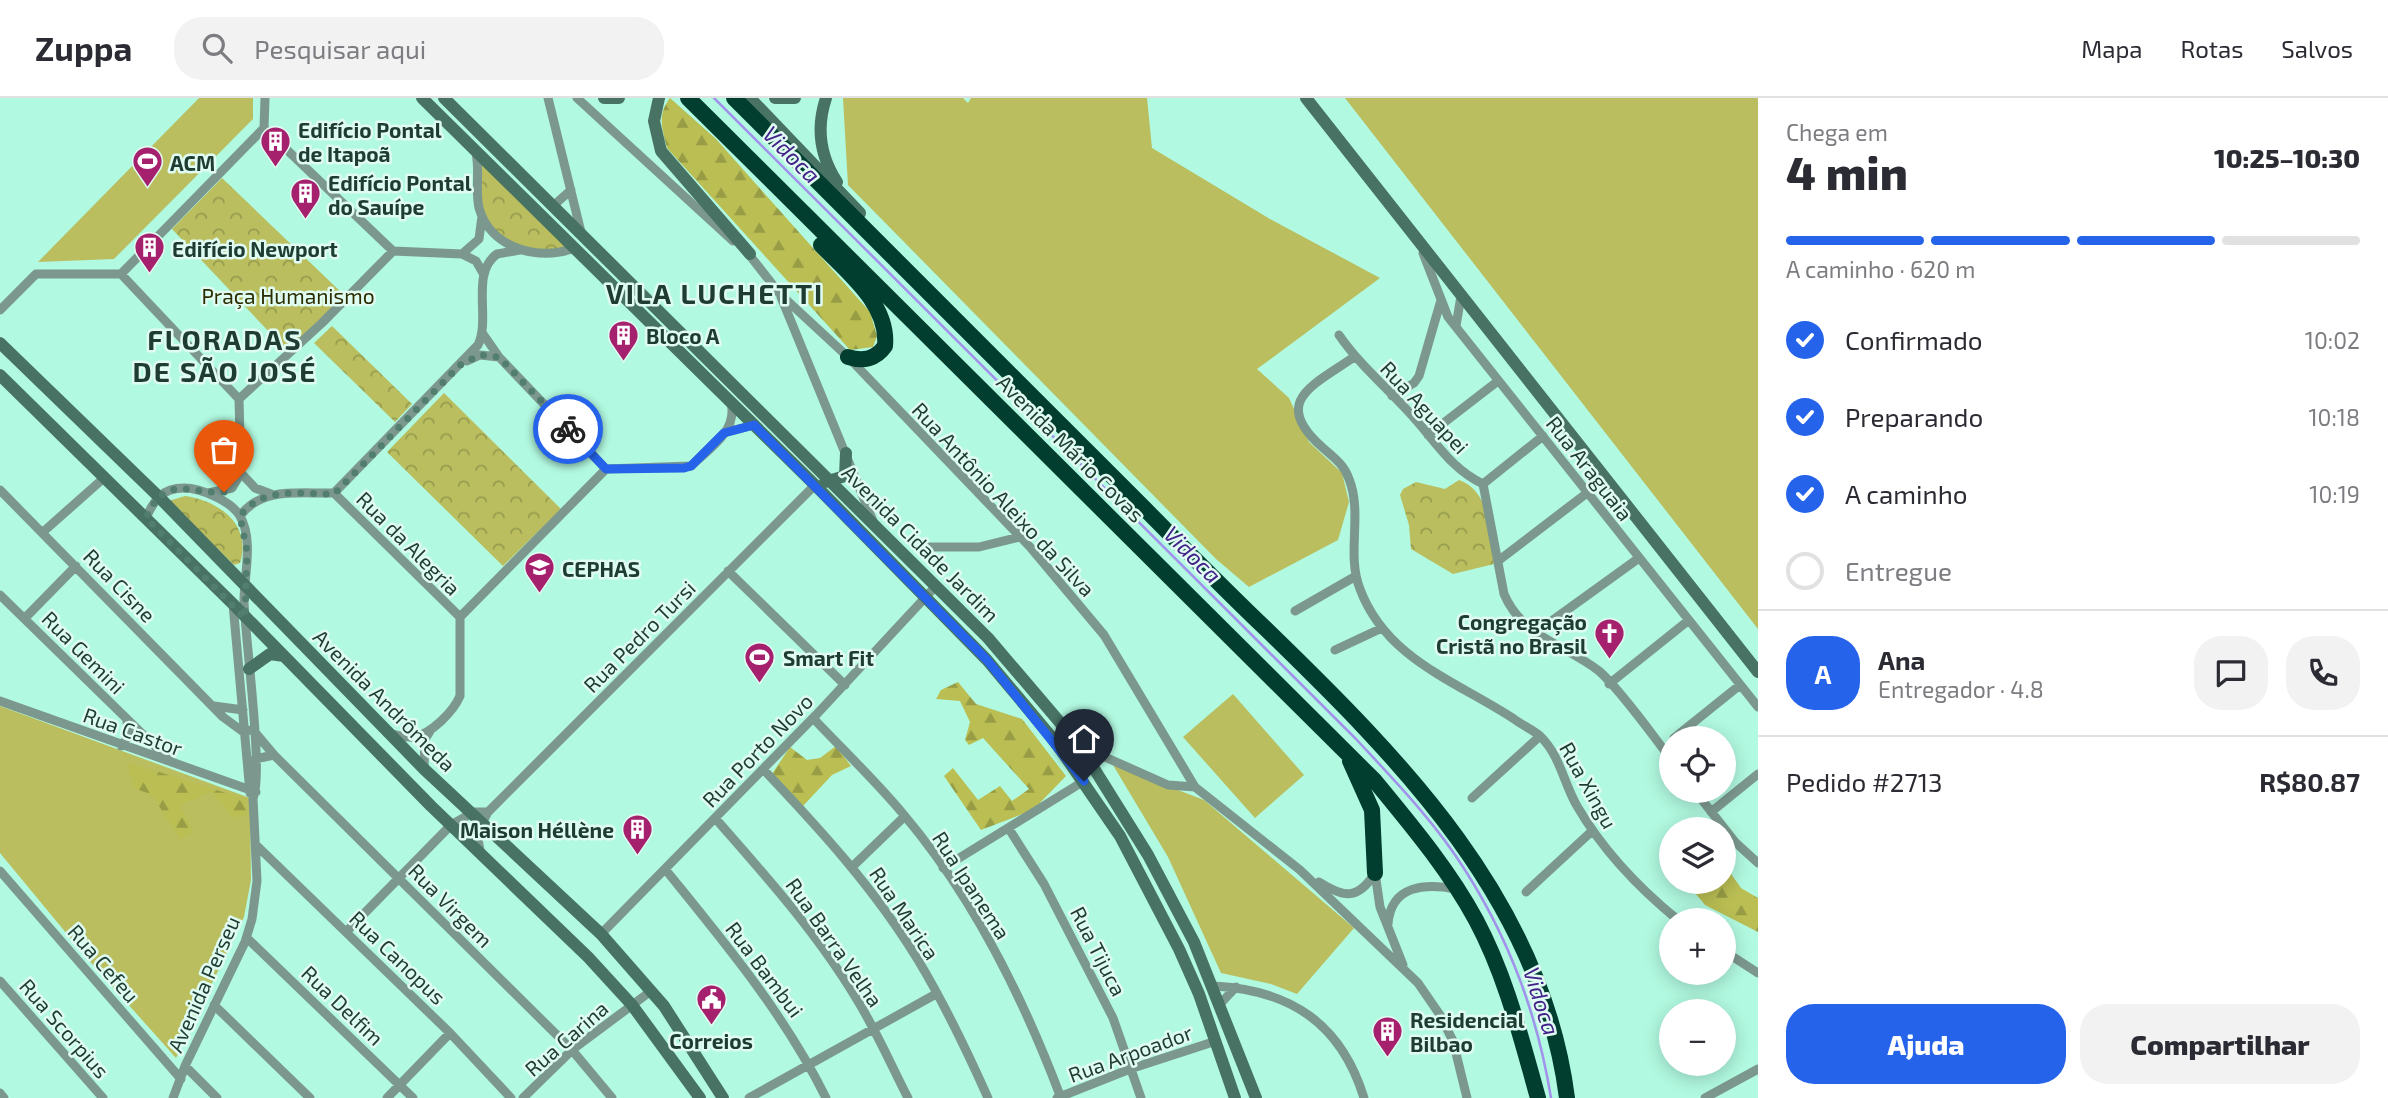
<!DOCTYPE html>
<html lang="pt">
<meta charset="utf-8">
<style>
:root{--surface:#fff;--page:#f2f2f3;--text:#2b2b33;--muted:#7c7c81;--line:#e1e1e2;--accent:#2563eb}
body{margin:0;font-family:"Exo 2",sans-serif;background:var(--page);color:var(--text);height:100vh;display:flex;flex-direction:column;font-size:26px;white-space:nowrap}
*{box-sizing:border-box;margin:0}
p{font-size:23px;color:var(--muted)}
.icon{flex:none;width:38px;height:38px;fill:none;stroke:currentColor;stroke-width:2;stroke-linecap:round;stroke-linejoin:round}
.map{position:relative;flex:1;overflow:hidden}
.side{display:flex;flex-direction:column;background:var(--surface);width:630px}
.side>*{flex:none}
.buttons{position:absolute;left:1659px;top:628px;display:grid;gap:14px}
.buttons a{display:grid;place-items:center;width:77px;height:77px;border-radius:50%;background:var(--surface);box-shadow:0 4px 18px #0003;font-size:35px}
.pin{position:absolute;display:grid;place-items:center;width:60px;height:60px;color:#fff;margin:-72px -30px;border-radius:50% 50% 50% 0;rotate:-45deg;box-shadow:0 0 7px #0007}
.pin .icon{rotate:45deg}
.courier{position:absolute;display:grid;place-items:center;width:70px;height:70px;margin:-35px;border:5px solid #2563eb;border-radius:50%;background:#fff;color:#222;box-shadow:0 2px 9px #0007}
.overview em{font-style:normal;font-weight:800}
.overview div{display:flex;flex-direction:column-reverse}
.overview{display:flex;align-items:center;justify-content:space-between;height:119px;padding:0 28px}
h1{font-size:46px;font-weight:800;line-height:52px}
.bar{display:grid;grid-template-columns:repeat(4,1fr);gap:10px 7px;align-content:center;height:84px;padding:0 28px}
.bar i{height:9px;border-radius:5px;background:var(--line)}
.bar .current{background:var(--accent)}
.bar p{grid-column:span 4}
.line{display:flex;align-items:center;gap:18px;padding:0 28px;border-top:2px solid var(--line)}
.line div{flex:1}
.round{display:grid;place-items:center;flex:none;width:74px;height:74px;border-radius:28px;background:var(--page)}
ol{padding:0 28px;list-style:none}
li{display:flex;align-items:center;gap:21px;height:77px}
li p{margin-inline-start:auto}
li .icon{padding:7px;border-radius:50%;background:var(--accent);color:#fff;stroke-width:4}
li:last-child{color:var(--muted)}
li i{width:38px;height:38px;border:4px solid var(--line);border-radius:50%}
.cta{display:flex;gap:14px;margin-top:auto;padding:14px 28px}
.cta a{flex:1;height:80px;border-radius:28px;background:var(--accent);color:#fff;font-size:28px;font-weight:800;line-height:80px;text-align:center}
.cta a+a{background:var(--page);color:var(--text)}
header{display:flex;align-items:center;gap:42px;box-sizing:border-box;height:98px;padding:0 35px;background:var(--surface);border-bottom:2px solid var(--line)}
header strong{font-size:33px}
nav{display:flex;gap:38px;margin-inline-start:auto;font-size:24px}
.search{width:490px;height:63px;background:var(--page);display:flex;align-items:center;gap:18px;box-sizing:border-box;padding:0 24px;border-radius:28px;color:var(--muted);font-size:26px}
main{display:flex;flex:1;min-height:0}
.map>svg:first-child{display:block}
</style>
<header>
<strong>Zuppa</strong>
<div class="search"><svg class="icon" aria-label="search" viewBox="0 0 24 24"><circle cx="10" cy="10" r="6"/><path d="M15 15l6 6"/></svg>Pesquisar aqui</div>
<nav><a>Mapa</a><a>Rotas</a><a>Salvos</a></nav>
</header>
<main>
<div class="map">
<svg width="1758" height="1000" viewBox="0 0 1758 1000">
<defs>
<pattern id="forest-firs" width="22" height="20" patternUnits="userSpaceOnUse" patternTransform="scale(1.75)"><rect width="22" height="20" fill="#babe53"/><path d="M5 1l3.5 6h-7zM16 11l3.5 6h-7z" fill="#979c45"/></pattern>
<pattern id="park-crowns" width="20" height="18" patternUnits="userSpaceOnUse" patternTransform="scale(1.75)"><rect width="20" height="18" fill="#babe5e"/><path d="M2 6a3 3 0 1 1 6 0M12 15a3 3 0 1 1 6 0" fill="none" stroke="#979c4e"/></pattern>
</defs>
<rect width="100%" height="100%" fill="#b1f9e0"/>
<path fill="#babe5e" d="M 199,0 L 253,0 L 253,21 L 114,161 L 38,164 Z
M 843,0 L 963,0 L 968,5 L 971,0 L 1147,0 L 1152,50 L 1270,121 L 1380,180 L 1257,271 L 1289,300 L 1309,344 L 1342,375 L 1349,404 L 1338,442 L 1249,489 L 1216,461 L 848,87 Z
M 1345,0 L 1758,0 L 1758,531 Z
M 1233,596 L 1304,677 L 1255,720 L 1183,639 Z
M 0,608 L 250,700 L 251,782 L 244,819 L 176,960 L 86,859 L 0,755 Z
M 1113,667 L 1204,702 L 1354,830 L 1297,896 L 1271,886 L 1221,875 L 1168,759 Z"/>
<path fill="url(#forest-firs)" d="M 670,0 L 716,41 L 870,214 L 877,238 L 873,249 L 850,252 L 667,50 C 662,30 657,17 670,0 Z
M 958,584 L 976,606 L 1022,621 L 1066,678 L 1033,712 L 981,732 L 944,678 L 953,670 L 978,702 L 1000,688 L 1012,703 L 1029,691 L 983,640 L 969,647 L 965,642 L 970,624 L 960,603 L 936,601 L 941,592 Z
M 836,648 L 851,668 L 832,677 L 803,708 L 772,676 L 790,649 L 807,662 L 820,660 Z
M 127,664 L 245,701 L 247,718 L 233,719 L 211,694 L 180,707 L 193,734 L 180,741 L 152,697 L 134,690 Z
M 1724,766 L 1741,790 L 1758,800 L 1758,834 L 1705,807 L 1686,784 L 1724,784 Z"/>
<path fill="url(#park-crowns)" d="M 476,55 L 574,150 L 553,156 L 508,146 L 482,118 Z
M 222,80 L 344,197 L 288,254 L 172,131 Z
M 332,228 L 412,306 L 395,324 L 314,245 Z
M 444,295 L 561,411 L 503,468 L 387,354 Z
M 1459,382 C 1492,394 1489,436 1494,466 L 1453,476 L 1411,451 L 1409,427 L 1400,397 L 1403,391 L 1416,384 L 1445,391 Z
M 185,398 C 220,403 252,427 240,465 L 234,467 L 169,403 Z"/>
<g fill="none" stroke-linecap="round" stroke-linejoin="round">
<path stroke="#a292ec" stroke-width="2.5" d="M 714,0 L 1356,641 C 1394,682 1435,724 1465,772 C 1509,841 1538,919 1551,1000"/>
<path stroke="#7c988e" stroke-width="9" d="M 548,0 L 581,134
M 577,0 L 733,143
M 264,30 L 393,153
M 476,55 C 480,73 475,92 479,110 C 490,150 539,164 574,150
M 554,107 L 571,92
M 747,154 L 780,196 L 848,259 L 1031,450 L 1104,537 L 1195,689
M 1423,155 L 1448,219 L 1758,609
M 462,156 L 476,163 L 483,175
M 121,176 L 239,301
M 781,199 L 873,423
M 0,212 L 36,176 L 121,176 L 264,30 L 265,0
M 1456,228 L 1461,198
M 483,236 L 499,259 L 606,371
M 1339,237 C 1361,269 1391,293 1416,322 C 1438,347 1452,371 1483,386 L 1504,496 C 1522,539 1566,547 1599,573 C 1620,591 1653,638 1671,661
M 1354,259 C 1314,287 1270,303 1322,349 C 1333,359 1344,366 1349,381 C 1363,416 1346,456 1360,491 C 1386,561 1456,583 1514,621 C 1522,627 1533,632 1540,638 C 1560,657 1564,686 1577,708 C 1602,751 1640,791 1678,822
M 467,263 L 480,257 L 499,259
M 1392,298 L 1414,285 L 1419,278 L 1441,202
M 726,334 L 754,327
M 1428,337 L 1498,283
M 241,375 L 255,390 L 271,396
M 1483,386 L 1543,338
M 0,392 L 223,619 L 242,633 L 253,632 L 274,657
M 208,395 L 232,390 L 241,375 L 239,301 L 322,225 L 393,153 L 462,156 L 479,141 L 482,118
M 334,395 L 460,519
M 240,418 C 262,388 301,396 334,395 L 478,247 C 491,221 470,175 497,156 L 520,152
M 146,420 C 154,402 162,390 184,390 C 201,390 231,403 240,418 C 254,443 244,476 244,503 C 245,539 264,677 253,700 L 257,783 L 252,821 L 245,844 L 185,968 L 173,1000
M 43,434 L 105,379
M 929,449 L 979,449 L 1020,439
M 1498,463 L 1587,395
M 728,473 L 845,587
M 0,497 L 169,662
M 233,506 L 250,695
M 1295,513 L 1356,478
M 25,520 L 76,468
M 1535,535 L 1639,460
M 1335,552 L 1382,530
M 1609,586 L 1689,522
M 0,603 L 256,694
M 214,608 L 243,612
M 813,620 C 843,652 876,683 904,717 C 974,800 1023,899 1061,1000
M 391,636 C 398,637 407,640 414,639 C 431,636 453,614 460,598 L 460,519 L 606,371 L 691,368 C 709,351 738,333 731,305
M 1674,640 L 1740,587
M 121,648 L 129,638 L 127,624
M 1080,648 L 1168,687 L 1195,689 L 1300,772 L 1418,885 L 1440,917 L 1453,943 L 1467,1000
M 255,661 L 274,657 L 572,952 L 612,1000
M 424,671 L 425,641 L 430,633
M 763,671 C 819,730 875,791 918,862 C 944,905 967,953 988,1000
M 1695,693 L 1735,744 L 1758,765
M 1472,700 L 1540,638
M 1711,714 L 1758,676
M 715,720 C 765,777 817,835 856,900 C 876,932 891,967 908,1000
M 1009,731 L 1044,786 L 1113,920 L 1141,1000
M 256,747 L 450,935 L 511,1000
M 481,758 L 477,735 L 488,714 L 815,387
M 852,769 L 905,718
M 943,770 L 1084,683
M 665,771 C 724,844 784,915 826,1000
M 0,773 L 181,981
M 1375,775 L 1380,809 L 1403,867
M 1319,784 C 1344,800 1358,802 1375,775
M 1526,794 L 1592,733
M 1388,826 C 1391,787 1425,785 1456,791
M 347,833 L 451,727 L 474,714 L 488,714
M 601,836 L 816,617 L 935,489
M 247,840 L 413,1000
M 1724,853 L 1758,875
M 0,883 L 103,1000
M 1214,888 C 1290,892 1341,925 1364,1000
M 1220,906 L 1236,889
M 214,907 L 310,1000
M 185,968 L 217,1000
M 0,995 L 4,1000
M 387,1000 L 450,935
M 523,1000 L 572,952 L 651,893
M 749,1000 L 936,896
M 1057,1000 L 1130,971 L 1216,943
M 1705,1000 L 1758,971"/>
<path stroke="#477264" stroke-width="12" d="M 422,0 L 815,387 L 987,562 L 1054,642 L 1120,738 L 1179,851 L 1199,896 L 1235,1000
M 444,0 L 988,540 L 1080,648 L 1148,757 L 1194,844 L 1256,1000
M 604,0 L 619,0
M 659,0 L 654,23 L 661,53 L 750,156
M 750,0 L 860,115
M 775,0 L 795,0
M 826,0 C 816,30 820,58 837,84
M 1306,0 L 1758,574
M 0,245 L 158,398 L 424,671 L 601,836 L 664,908 L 723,1000
M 0,277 L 233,506 L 431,708 L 588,859 L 632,907 L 700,1000
M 825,384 L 845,378 L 846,355
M 249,571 L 270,556 L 284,558"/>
<path stroke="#013e30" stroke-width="16" d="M 688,0 L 1375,683 C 1412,728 1449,772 1476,822 C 1506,878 1521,940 1538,1000
M 734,0 C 868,133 1001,266 1133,399 C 1177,443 1220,487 1265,530 C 1401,662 1542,803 1567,1000
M 821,147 C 847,174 889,206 885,248 C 876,261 863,264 848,259
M 1350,663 L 1372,712 L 1375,775"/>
</g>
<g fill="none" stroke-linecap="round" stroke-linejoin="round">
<path stroke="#527e70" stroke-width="7" stroke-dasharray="0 12.6" d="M 224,394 C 186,396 166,375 146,420 L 245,520 L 247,453 L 240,418 C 262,388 300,396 334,396 L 460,267 L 480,257 L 499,259 L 568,331"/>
<path stroke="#2563eb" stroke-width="9" d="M 568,331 L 606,371 L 684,370 L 691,368 L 724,335 L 754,327 L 987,562 L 1084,683"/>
</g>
<defs>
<symbol id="building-pin" viewBox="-11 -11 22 30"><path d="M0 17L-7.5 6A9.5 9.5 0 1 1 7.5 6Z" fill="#a6216d" stroke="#e0fcf2"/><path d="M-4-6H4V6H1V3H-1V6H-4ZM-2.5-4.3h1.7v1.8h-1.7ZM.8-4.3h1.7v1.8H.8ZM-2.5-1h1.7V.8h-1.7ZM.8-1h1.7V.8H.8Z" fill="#fff"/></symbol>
<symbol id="stadium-pin" viewBox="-11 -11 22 30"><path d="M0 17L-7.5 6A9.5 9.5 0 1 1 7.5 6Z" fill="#a6216d" stroke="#e0fcf2"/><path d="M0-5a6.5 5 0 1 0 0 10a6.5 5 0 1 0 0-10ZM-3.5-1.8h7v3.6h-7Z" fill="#fff"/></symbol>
<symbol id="school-pin" viewBox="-11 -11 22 30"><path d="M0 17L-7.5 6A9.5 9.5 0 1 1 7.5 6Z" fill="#a6216d" stroke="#e0fcf2"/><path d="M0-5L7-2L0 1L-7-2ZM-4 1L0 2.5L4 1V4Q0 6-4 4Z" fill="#fff"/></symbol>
<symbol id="church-pin" viewBox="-11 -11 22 30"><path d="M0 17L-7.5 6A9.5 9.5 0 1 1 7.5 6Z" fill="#a6216d" stroke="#e0fcf2"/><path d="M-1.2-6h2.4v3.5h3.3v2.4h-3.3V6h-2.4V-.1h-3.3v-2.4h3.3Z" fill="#fff"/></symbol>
<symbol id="civic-pin" viewBox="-11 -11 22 30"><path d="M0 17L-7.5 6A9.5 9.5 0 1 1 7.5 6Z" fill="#a6216d" stroke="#e0fcf2"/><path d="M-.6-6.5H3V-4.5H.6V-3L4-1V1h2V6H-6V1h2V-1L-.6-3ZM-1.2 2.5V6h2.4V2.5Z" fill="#fff"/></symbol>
</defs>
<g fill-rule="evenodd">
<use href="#building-pin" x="258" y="26" width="35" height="47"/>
<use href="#stadium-pin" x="130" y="46" width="35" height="47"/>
<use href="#building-pin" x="288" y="78" width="35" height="47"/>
<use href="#building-pin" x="132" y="132" width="35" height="47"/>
<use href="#building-pin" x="606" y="220" width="35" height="47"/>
<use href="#school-pin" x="522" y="452" width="35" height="47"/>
<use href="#church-pin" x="1592" y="518" width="35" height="47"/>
<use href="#stadium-pin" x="742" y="542" width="35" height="47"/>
<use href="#building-pin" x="620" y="714" width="35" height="47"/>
<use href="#civic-pin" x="694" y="884" width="35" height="47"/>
<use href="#building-pin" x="1370" y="916" width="35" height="47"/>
</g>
<g text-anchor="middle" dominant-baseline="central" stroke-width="5" stroke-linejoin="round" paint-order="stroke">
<g font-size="21" font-weight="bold" fill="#1f3c33" stroke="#e0fcf2" text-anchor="start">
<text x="298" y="31">Edifício Pontal<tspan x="298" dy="24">de Itapoã</tspan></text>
<text x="170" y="64">ACM</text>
<text x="328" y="84">Edifício Pontal<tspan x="328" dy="24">do Sauípe</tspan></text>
<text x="172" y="150">Edifício Newport</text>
<text x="646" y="237">Bloco A</text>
<text x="562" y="470">CEPHAS</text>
<text x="1587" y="523" text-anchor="end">Congregação<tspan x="1587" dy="24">Cristã no Brasil</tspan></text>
<text x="783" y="559">Smart Fit</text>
<text x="614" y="731" text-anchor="end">Maison Héllène</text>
<text x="1410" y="921">Residencial<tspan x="1410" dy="24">Bilbao</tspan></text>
<text x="711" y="942" text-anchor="middle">Correios</text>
</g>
<g font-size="21" fill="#2b2c00" stroke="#e0fcf2">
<text x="288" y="197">Praça Humanismo</text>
</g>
<g font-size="21" fill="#1f3c33" stroke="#e0fcf2">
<text transform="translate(1425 309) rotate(47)">Rua Aguapei</text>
<text transform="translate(1071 350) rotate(45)">Avenida Mário Covas</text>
<text transform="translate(1590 370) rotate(52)">Rua Araguaia</text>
<text transform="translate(1004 401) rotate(47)">Rua Antônio Aleixo da Silva</text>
<text transform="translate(409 445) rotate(45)">Rua da Alegria</text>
<text transform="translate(921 445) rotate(45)">Avenida Cidade Jardim</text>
<text transform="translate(120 487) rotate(46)">Rua Cisne</text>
<text transform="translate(639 538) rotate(-45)">Rua Pedro Tursi</text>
<text transform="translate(84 554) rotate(45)">Rua Gemini</text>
<text transform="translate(385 602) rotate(45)">Avenida Andrômeda</text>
<text transform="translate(133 633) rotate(20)">Rua Castor</text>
<text transform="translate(757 652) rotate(-46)">Rua Porto Novo</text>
<text transform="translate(1589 687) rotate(61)">Rua Xingu</text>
<text transform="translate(972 787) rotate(57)">Rua Ipanema</text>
<text transform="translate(451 807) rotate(45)">Rua Virgem</text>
<text transform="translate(905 815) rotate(56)">Rua Marica</text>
<text transform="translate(835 844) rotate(55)">Rua Barra Velha</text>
<text transform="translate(1099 853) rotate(63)">Rua Tijuca</text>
<text transform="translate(398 859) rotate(44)">Rua Canopus</text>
<text transform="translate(104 865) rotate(49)">Rua Cefeu</text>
<text transform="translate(765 871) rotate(53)">Rua Bambui</text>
<text transform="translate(203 886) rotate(-66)">Avenida Perseu</text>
<text transform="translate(343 907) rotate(44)">Rua Delfim</text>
<text transform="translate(65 930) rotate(49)">Rua Scorpius</text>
<text transform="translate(566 940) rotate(-41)">Rua Carina</text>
<text transform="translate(1130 955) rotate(-20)">Rua Arpoador</text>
</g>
<g font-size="23" font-style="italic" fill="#44228a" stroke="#e0fcf2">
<text transform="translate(792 56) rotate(45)">Vidoca</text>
<text transform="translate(1193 456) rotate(45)">Vidoca</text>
<text transform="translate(1542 903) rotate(72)">Vidoca</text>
</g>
<g font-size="28" font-weight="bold" letter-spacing="2" fill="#1f3c33" stroke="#e0fcf2">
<text x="715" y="195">VILA LUCHETTI</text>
<text x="225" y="241">FLORADAS<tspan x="225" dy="32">DE SÃO JOSÉ</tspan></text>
</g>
</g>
</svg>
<div class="buttons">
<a><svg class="icon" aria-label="locate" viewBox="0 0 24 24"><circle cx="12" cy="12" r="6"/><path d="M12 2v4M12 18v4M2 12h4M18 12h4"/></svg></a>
<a><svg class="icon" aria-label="layers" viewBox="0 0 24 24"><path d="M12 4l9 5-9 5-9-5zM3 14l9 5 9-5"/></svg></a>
<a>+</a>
<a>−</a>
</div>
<div class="pin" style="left:224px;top:394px;background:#ea580c"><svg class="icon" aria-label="bag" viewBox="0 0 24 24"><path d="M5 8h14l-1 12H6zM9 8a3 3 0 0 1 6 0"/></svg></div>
<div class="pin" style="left:1084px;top:683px;background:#1f2937"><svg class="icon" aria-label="home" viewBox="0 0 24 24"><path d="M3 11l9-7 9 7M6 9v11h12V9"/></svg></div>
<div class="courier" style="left:568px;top:331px"><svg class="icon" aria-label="bike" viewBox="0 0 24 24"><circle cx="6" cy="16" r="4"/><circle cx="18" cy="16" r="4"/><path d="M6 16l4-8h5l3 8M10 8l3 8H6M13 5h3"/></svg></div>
</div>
<section class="side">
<div class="overview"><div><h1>4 min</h1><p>Chega em</p></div><em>10:25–10:30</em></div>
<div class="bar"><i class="current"></i><i class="current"></i><i class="current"></i><i></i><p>A caminho · 620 m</p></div>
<ol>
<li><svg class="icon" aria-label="check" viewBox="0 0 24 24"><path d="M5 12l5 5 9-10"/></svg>Confirmado<p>10:02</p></li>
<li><svg class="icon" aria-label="check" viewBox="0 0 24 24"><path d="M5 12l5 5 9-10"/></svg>Preparando<p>10:18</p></li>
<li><svg class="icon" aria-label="check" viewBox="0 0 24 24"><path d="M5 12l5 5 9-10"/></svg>A caminho<p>10:19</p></li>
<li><i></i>Entregue</li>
</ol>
<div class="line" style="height:126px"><b class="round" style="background:var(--accent);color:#fff">A</b><div><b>Ana</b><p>Entregador · 4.8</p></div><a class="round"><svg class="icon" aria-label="chat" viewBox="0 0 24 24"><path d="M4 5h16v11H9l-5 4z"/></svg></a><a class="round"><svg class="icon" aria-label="phone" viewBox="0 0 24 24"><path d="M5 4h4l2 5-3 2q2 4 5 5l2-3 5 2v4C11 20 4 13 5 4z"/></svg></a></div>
<div class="line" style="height:91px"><div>Pedido #2713</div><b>R$80.87</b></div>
<div class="cta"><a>Ajuda</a><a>Compartilhar</a></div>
</section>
</main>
